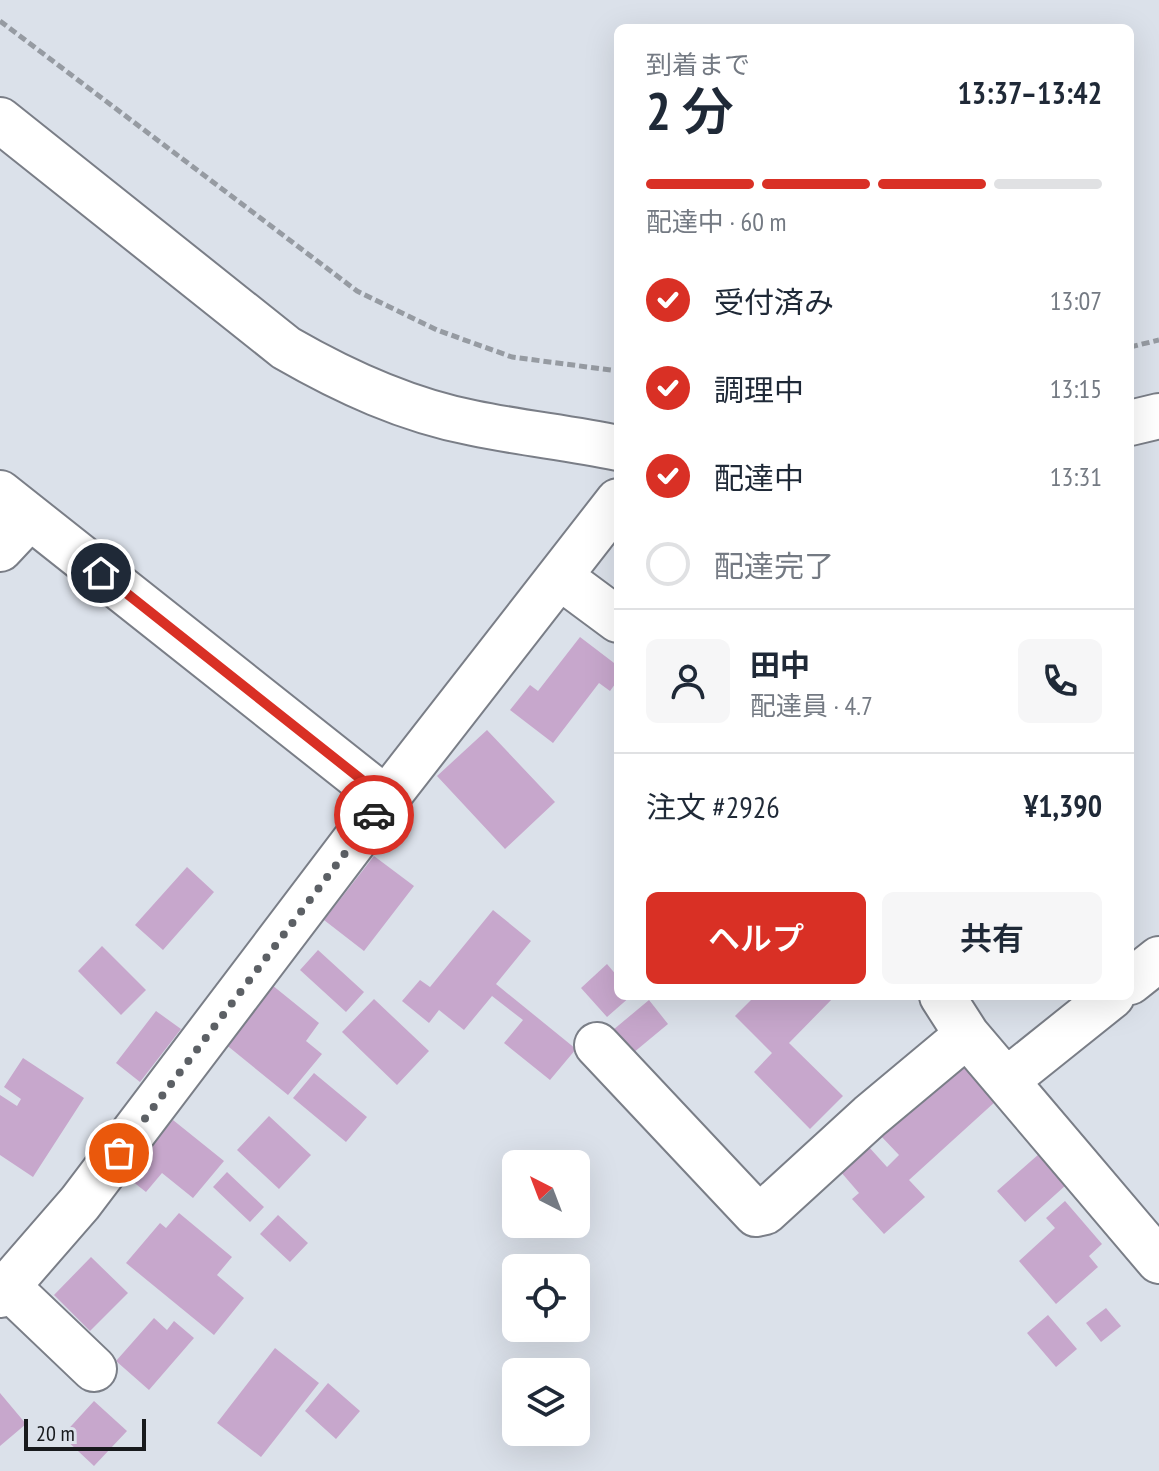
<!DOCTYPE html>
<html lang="ja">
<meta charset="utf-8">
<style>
:root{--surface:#fff;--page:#f6f6f7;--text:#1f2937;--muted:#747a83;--line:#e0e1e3;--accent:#d93025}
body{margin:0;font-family:"PT Sans Narrow","Noto Sans JP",sans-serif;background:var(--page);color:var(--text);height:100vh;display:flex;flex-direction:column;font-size:30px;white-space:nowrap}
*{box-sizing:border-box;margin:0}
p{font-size:26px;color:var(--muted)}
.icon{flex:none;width:44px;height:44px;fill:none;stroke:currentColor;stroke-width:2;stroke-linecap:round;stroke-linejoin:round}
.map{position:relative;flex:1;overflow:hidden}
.side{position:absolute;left:614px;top:24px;width:520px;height:976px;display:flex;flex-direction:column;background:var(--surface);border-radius:12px;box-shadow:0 8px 32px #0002}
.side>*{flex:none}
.needle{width:52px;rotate:318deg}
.fabs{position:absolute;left:502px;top:1150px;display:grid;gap:16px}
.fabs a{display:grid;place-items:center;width:88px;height:88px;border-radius:12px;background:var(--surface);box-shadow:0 8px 32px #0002;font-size:40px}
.scale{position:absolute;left:24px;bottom:20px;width:122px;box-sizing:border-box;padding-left:8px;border:4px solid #181a1d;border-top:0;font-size:22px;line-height:28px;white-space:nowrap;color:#181a1d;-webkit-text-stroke:6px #dbe1ea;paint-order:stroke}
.pin{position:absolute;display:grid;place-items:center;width:68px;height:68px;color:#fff;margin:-34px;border:4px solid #fff;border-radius:50%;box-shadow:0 2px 8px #0007}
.courier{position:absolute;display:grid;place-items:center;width:80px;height:80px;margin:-40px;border:6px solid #d93025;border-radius:50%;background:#fff;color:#222;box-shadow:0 2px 10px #0007}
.summary em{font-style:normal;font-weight:600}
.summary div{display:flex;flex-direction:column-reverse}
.summary{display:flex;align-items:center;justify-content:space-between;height:136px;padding:0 32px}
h1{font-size:52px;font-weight:600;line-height:60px}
.bar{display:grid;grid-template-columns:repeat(4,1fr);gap:12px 8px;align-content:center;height:96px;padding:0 32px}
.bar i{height:10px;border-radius:6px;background:var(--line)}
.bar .active{background:var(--accent)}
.bar p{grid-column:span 4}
.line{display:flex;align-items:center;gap:20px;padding:0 32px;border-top:2px solid var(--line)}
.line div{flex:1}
.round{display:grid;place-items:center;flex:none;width:84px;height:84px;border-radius:12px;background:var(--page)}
ol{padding:0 32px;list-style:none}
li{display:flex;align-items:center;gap:24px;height:88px}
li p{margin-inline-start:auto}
li .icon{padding:8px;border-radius:50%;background:var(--accent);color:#fff;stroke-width:4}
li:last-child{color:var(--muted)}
li i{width:44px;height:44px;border:4px solid var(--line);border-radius:50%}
.action{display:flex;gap:16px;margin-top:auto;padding:16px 32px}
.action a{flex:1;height:92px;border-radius:12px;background:var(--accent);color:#fff;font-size:32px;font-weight:600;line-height:92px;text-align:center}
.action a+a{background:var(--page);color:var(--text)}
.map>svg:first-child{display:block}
</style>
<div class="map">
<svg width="1159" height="1471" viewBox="0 0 1159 1471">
<rect width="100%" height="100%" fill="#dbe1ea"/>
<path fill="#c7a7cc" d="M 580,637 L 618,666 L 618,680 L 610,691 L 599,683 L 553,743 L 510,710 L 530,685 L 538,691 Z
M 487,730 L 555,802 L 505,849 L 437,776 Z
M 374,856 L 414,886 L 364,951 L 324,920 Z
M 187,867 L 214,892 L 163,950 L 135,925 Z
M 493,910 L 531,941 L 496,984 L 576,1049 L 550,1080 L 504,1043 L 523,1020 L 492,996 L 464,1030 L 439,1010 L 429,1023 L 402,1001 L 420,980 L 430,987 Z
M 102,946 L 146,990 L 121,1015 L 78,971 Z
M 318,950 L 364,992 L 346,1012 L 300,970 Z
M 607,964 L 618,977 L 618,996 L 631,996 L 607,1017 L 581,988 Z
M 272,985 L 319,1023 L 306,1041 L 322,1054 L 288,1095 L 224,1043 Z
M 755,996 L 835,996 L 789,1043 L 843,1096 L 810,1129 L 754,1072 L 772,1053 L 735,1016 Z
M 374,999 L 429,1051 L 397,1085 L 342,1032 Z
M 649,1000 L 668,1024 L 633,1053 L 613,1030 Z
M 156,1011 L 181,1029 L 140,1082 L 116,1063 Z
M 23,1058 L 84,1098 L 33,1177 L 0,1155 L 0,1095 L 17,1106 L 21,1099 L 4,1087 Z
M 960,1062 L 996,1101 L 909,1180 L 925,1197 L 884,1234 L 852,1199 L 859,1193 L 840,1171 L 868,1146 L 887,1167 L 899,1155 L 880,1135 Z
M 314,1073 L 367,1117 L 346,1142 L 293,1098 Z
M 269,1116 L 311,1155 L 279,1189 L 237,1150 Z
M 173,1120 L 224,1161 L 193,1198 L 162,1173 L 146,1192 L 127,1177 Z
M 1039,1154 L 1066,1185 L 1025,1222 L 997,1191 Z
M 227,1172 L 264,1207 L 250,1222 L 213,1187 Z
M 1065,1201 L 1102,1244 L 1089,1256 L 1098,1267 L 1056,1304 L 1019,1261 L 1055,1228 L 1046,1218 Z
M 179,1213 L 232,1257 L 217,1275 L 244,1298 L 214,1335 L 126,1263 L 160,1223 L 166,1228 Z
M 278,1215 L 308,1243 L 290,1262 L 260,1234 Z
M 91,1257 L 128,1293 L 90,1331 L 54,1295 Z
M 1106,1308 L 1121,1326 L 1101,1342 L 1086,1323 Z
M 1048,1315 L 1077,1349 L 1056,1367 L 1027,1333 Z
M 154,1318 L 167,1330 L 174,1321 L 194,1338 L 149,1390 L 116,1361 Z
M 275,1348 L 319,1383 L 261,1457 L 217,1423 Z
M 328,1383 L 360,1411 L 336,1439 L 305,1411 Z
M 0,1393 L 26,1424 L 0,1446 Z
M 94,1401 L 127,1431 L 94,1466 L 62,1436 Z"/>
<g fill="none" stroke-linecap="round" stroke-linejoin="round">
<defs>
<path id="minor" d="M 0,120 L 286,348 C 345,382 406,410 473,423 C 521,433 570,438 618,448
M 1130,423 L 1159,416
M 0,493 L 386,799
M 0,549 L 30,517
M 560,577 L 618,620
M 1130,982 L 1159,959
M 942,996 L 967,1035 L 1159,1261
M 597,1045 L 756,1214 L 765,1212 L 870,1116 L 967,1035
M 1007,1080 L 1112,996
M 7,1286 L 94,1369
M 0,1295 L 80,1203 L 386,799 L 618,501"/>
</defs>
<use href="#minor" stroke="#7a7e87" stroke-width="48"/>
<path stroke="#969ba2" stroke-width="5" stroke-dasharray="8 4" stroke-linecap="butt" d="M 0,21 L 357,291 L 437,330 L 512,357 L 618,371
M 1130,347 L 1159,340"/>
<use href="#minor" stroke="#fff" stroke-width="44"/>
</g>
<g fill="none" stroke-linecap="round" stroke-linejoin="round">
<path stroke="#5c6065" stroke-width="8" stroke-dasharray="0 14.4" d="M 119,1153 L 374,815"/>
<path stroke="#d93025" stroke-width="10" d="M 101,573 L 386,799 L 374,815"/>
</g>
</svg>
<div class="fabs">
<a><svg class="needle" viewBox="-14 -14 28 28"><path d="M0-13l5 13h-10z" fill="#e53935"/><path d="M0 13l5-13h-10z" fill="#747a83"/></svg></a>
<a><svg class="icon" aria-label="locate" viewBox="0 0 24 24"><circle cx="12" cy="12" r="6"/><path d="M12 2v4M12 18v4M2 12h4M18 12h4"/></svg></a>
<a><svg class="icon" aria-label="layers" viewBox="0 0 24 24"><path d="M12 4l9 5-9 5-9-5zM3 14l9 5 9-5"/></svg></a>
</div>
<div class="scale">20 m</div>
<div class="pin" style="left:119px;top:1153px;background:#ea580c"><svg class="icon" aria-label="bag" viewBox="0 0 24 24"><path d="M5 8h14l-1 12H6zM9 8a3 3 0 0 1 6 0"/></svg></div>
<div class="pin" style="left:101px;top:573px;background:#1f2937"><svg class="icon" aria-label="home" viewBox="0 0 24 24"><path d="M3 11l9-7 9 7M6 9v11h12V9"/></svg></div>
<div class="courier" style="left:374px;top:815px"><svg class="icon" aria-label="car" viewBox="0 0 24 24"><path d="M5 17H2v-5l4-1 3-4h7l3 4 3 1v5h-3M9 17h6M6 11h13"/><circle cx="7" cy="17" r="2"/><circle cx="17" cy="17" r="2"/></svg></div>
<section class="side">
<div class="summary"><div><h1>2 分</h1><p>到着まで</p></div><em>13:37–13:42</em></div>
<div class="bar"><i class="active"></i><i class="active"></i><i class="active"></i><i></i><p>配達中 · 60 m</p></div>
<ol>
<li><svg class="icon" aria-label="check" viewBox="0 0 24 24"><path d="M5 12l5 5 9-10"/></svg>受付済み<p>13:07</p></li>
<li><svg class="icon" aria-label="check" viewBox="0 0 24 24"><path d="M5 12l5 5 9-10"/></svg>調理中<p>13:15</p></li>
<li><svg class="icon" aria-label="check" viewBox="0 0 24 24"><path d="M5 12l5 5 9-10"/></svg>配達中<p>13:31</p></li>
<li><i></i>配達完了</li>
</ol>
<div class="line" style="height:144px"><a class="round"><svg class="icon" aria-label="person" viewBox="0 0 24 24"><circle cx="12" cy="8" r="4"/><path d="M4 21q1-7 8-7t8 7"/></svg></a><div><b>田中</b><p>配達員 · 4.7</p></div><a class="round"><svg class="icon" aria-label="phone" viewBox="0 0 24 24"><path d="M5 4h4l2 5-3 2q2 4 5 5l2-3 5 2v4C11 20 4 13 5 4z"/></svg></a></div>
<div class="line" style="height:104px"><div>注文 #2926</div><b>¥1,390</b></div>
<div class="action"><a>ヘルプ</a><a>共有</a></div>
</section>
</div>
